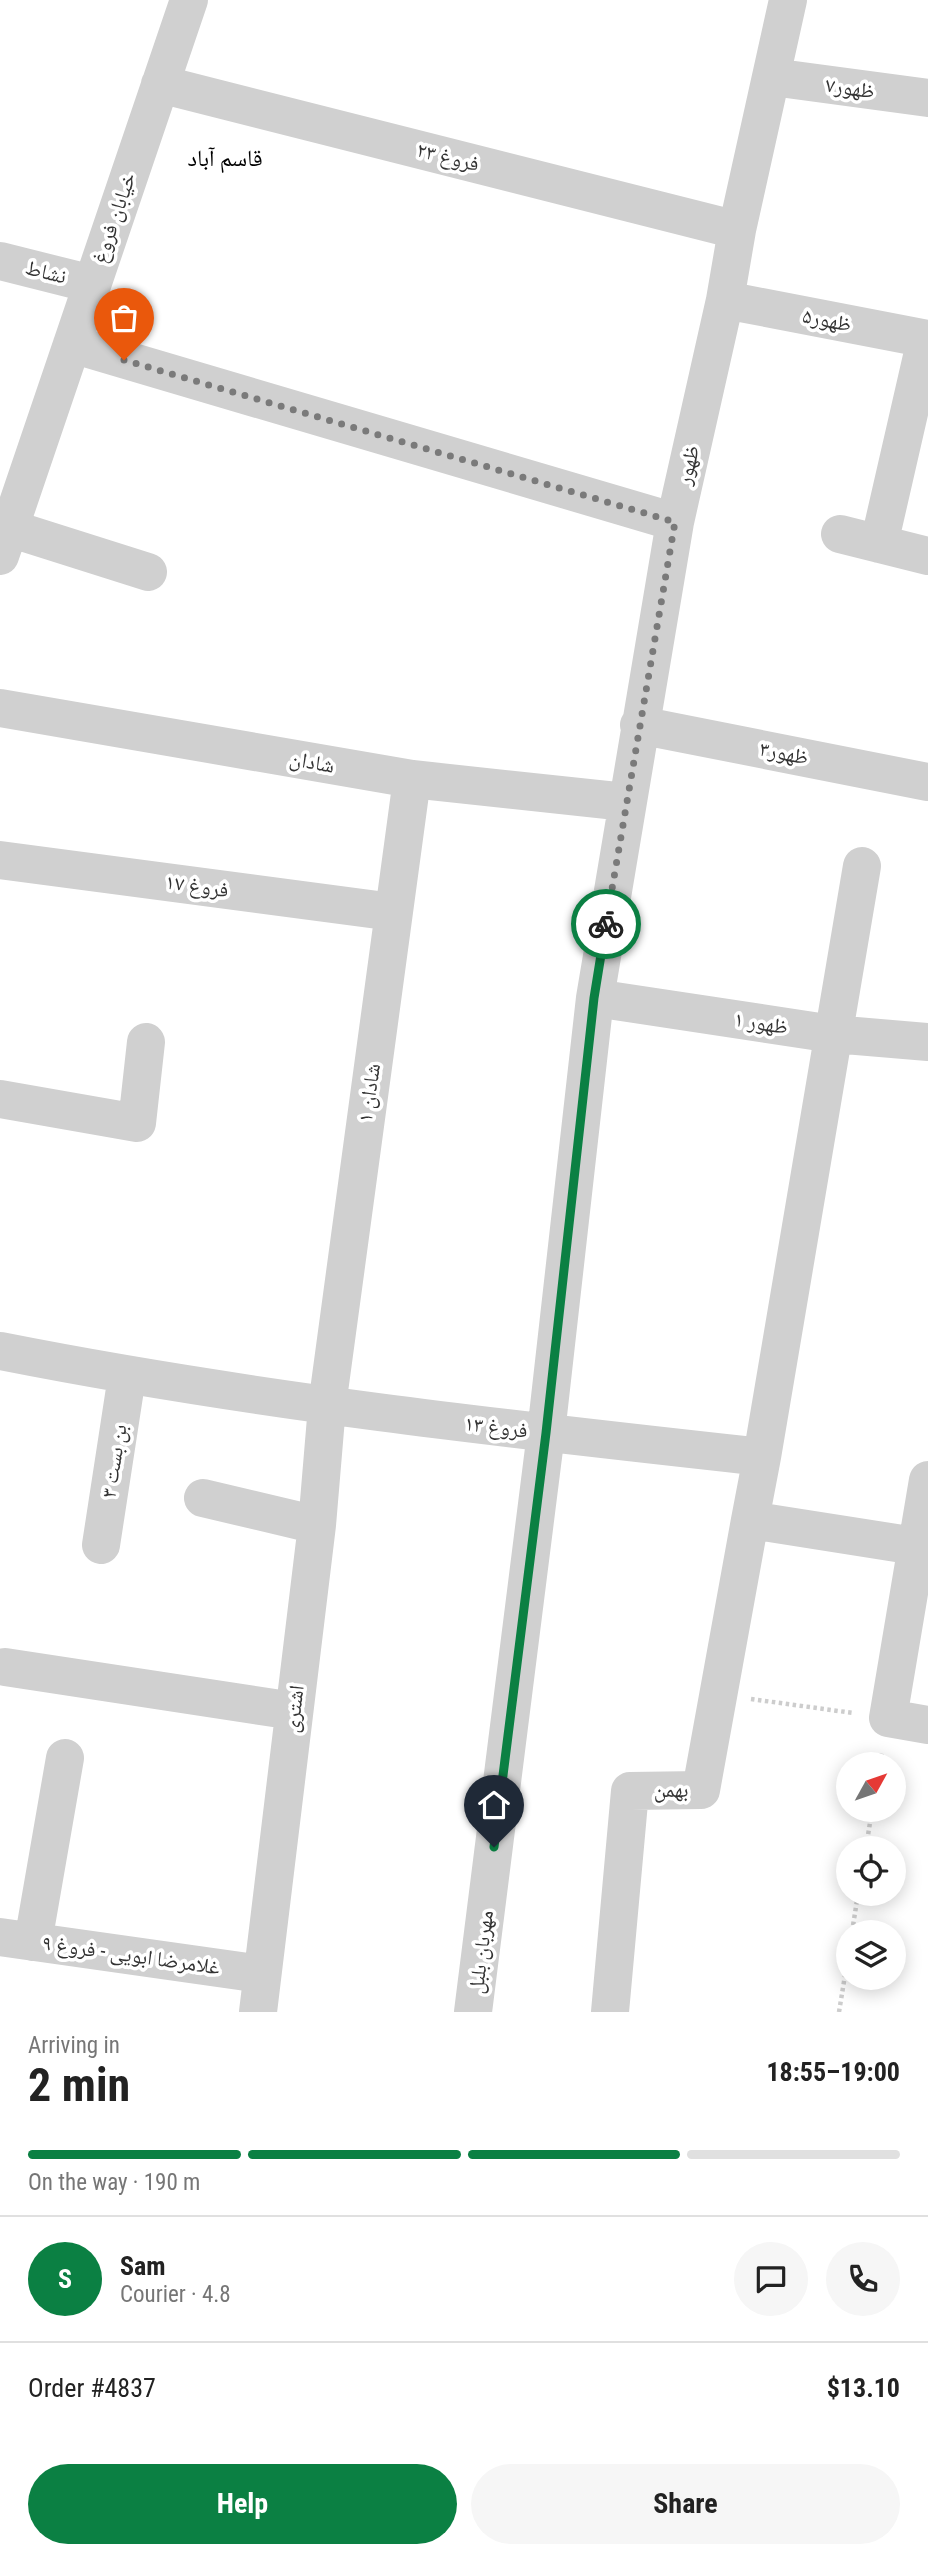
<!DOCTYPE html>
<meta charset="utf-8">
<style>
:root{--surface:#fff;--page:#f6f6f6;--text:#222;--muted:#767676;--line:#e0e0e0;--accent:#0b8043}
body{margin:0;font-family:"Roboto Condensed","Noto Naskh Arabic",sans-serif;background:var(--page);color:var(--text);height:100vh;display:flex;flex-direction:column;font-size:26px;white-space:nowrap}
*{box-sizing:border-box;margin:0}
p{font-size:23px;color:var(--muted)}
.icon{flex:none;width:38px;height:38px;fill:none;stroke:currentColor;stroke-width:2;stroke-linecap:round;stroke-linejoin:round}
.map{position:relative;height:2012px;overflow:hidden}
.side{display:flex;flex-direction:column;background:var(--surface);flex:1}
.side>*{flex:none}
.needle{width:46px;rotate:50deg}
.controls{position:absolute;left:836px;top:1752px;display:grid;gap:14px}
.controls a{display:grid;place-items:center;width:70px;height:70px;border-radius:50%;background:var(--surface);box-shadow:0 4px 18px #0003;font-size:35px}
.pin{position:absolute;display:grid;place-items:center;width:60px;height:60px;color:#fff;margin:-72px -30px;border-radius:50% 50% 50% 0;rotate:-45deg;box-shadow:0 0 7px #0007}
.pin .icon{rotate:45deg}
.courier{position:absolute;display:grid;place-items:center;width:70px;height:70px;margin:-35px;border:5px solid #0b8043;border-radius:50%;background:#fff;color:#222;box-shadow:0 2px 9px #0007}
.head em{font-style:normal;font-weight:700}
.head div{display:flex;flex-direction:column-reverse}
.head{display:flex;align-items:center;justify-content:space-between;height:119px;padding:0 28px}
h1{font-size:46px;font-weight:700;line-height:52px}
.bar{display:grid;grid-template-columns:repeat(4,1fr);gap:10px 7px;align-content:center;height:84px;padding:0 28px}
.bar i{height:9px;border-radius:5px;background:var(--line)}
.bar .selected{background:var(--accent)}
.bar p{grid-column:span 4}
.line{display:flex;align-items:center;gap:18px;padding:0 28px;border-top:2px solid var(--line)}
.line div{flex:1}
.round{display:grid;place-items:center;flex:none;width:74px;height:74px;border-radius:37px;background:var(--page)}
.cta{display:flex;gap:14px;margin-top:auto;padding:14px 28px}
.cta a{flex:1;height:80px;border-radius:42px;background:var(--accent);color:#fff;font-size:28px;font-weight:700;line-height:80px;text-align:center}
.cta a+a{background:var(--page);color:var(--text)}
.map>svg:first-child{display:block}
</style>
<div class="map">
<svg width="928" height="2012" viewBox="0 0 928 2012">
<rect width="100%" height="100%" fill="#fff"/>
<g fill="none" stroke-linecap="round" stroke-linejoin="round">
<path stroke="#cdcdcd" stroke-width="4.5" stroke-dasharray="3.5 3.5" stroke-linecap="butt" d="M 751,1699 L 853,1713
M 880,1764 L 882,1751
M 866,1848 L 872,1810
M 852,1932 L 858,1894
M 839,2012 L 849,1951"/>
<path stroke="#d0d0d0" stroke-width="38" d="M 772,77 L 928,98
M 160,84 L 737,230
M 0,261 L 92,284
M 725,300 L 928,339
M 72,344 L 675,522
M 9,528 L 148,572
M 840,534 L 928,556
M 879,544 L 926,339
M 0,556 L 189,0
M 0,708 L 412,779 L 626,802
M 639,725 L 928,782
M 0,860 L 393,912
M 595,998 L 833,1034 L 928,1042
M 0,1099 L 137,1123 L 146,1042
M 0,1351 C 252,1401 507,1429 762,1457 L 750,1520 L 928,1548
M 762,1457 L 862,866
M 928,1480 L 888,1718 L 928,1725
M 203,1498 L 317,1525
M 101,1545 L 127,1376
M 5,1667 L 294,1711
M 0,1937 L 261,1974
M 33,1942 L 65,1758
M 258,2012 L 317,1525 L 327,1406 L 412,779
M 473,2012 L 546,1433 L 595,998 L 675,522 L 725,300 L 737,230 L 788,0
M 610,2012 L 630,1791 L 701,1790 L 750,1520"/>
</g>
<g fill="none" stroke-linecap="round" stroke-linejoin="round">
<path stroke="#7a7a7a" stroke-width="7" stroke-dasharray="0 12.6" d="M 124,360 L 675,522 L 606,924"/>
<path stroke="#0b8043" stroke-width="9" d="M 494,1847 L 546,1433 L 594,998 L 606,924"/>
</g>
<g text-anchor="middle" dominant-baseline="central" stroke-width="7" stroke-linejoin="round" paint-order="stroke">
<g font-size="21" fill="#333" stroke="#fff">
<text transform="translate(850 88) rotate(8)">ظهور۷</text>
<text transform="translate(448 157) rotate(14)">فروغ ۲۳</text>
<text transform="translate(114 218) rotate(-71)">خیابان فروغ</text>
<text transform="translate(46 272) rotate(14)">نشاط</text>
<text transform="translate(827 320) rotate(11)">ظهور۵</text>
<text transform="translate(688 465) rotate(-77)">ظهور</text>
<text transform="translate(784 753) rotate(11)">ظهور۳</text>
<text transform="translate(312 762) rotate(10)">شادان</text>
<text transform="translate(197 886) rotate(8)">فروغ ۱۷</text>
<text transform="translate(761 1023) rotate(9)">ظهور ۱</text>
<text transform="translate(369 1093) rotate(-82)">شادان ۱</text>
<text transform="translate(496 1427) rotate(7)">فروغ ۱۳</text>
<text transform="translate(114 1461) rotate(-81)">بن بست ۳</text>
<text transform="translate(294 1709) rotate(-83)">اشتری</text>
<text transform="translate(671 1790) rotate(-1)">بهمن</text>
<text transform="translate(481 1952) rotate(-83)">مهربان بلبل</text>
<text transform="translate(131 1955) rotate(8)">غلامرضا ابویی - فروغ ۹</text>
</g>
<g font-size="23" fill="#000" stroke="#fff">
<text x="225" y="158">قاسم آباد</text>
</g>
</g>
</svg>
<div class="controls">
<a><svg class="needle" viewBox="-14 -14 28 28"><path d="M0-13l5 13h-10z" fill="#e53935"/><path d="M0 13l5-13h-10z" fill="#767676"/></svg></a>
<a><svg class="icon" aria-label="locate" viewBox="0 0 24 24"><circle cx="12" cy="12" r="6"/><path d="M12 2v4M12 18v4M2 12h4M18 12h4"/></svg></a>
<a><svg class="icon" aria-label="layers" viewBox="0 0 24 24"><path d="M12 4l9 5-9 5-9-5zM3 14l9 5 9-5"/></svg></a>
</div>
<div class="pin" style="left:124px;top:360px;background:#ea580c"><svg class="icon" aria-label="bag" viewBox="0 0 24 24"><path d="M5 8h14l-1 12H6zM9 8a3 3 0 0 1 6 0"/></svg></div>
<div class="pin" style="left:494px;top:1847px;background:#1f2937"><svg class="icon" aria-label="home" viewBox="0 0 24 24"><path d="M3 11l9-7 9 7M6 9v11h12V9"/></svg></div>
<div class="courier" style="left:606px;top:924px"><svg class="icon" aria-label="bike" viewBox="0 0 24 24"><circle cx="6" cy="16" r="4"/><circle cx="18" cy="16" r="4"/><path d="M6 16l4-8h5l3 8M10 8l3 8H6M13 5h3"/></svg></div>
</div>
<section class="side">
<div class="head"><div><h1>2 min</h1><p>Arriving in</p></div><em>18:55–19:00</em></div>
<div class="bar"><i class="selected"></i><i class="selected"></i><i class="selected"></i><i></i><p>On the way · 190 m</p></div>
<div class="line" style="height:126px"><b class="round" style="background:var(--accent);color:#fff">S</b><div><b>Sam</b><p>Courier · 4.8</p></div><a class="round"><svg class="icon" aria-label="chat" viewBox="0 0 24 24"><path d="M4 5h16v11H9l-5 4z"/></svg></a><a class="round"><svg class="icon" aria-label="phone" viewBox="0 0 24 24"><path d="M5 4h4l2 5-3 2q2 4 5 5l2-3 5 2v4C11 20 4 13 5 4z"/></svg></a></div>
<div class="line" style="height:91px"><div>Order #4837</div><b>$13.10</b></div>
<div class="cta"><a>Help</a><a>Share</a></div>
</section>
